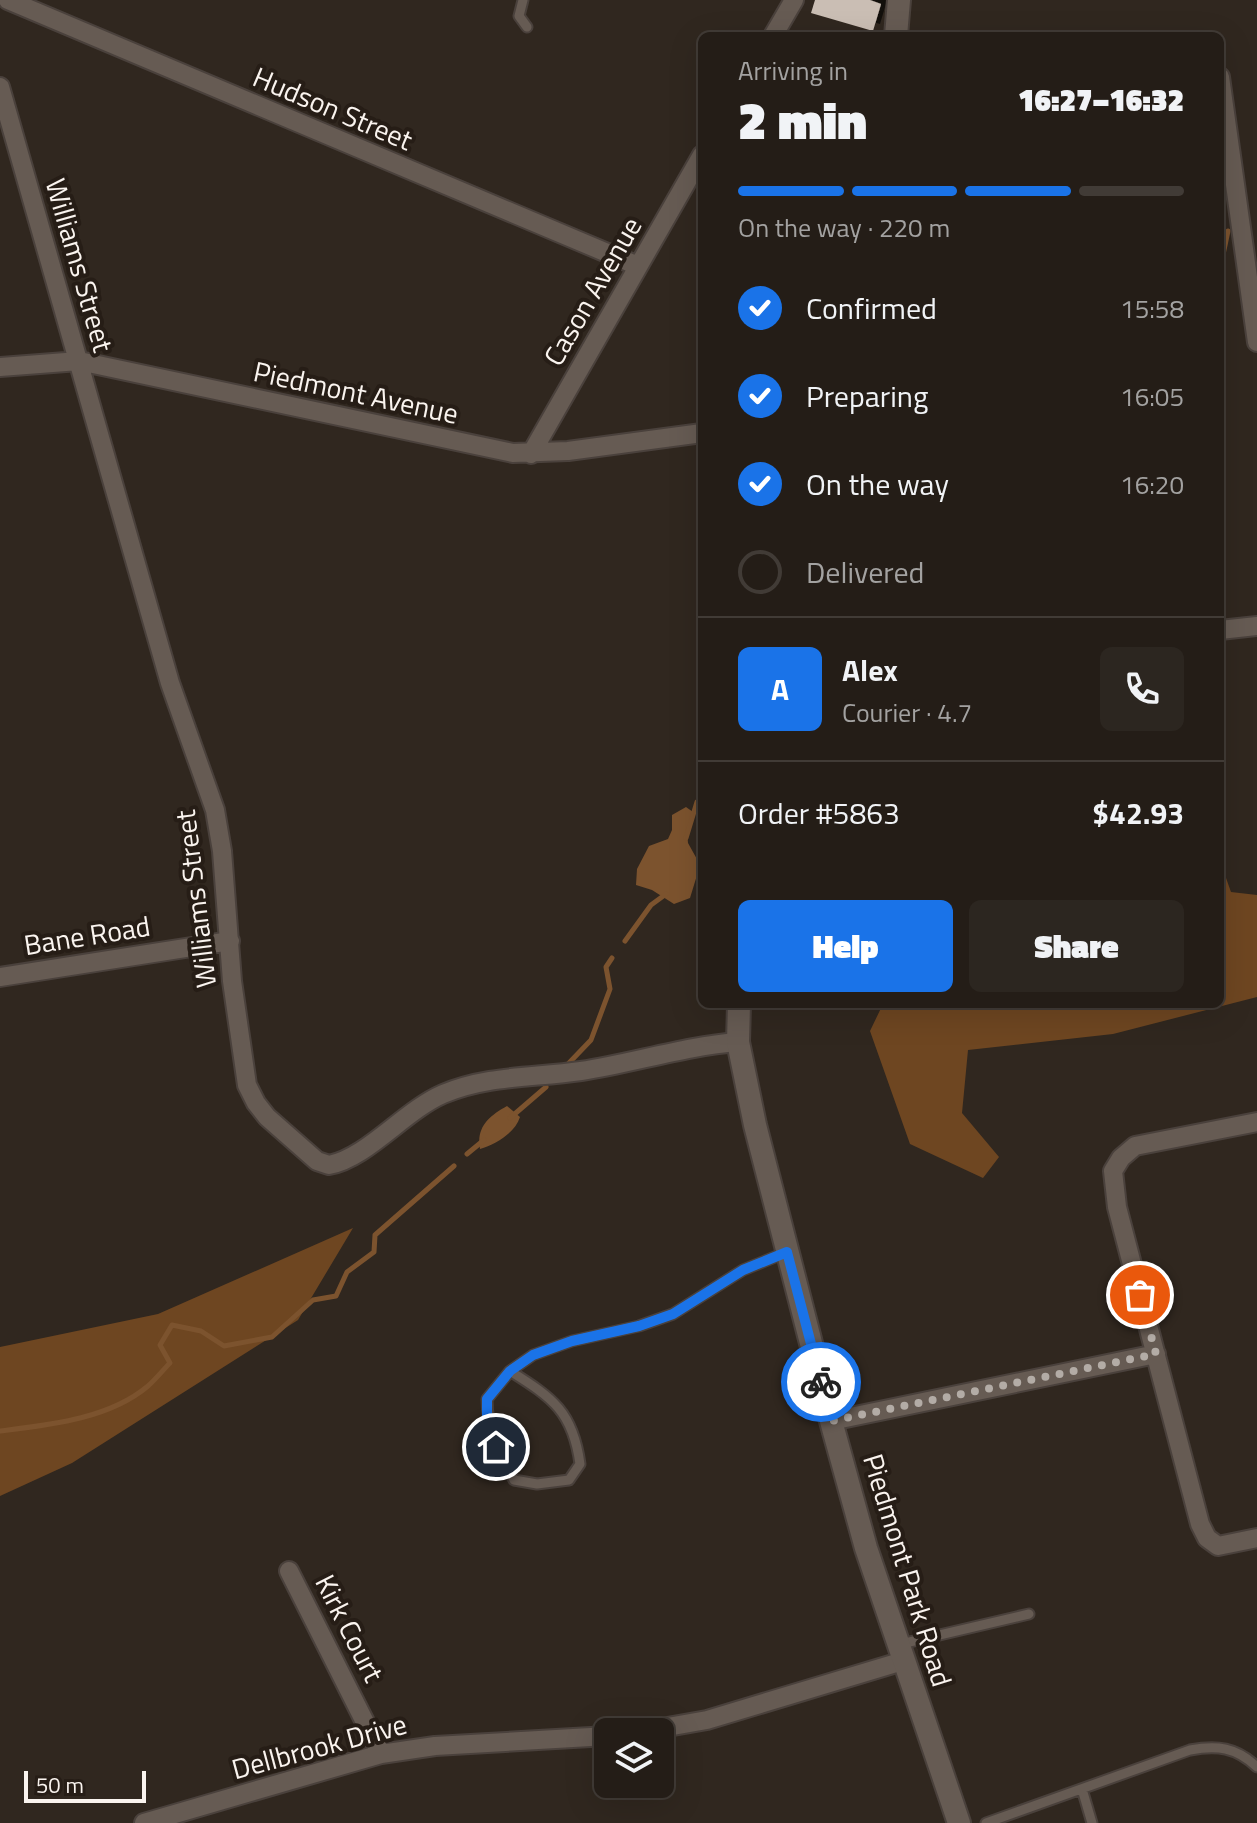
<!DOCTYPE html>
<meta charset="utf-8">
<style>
:root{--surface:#241d17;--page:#2c2620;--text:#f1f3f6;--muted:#a3a2a1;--line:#413b36;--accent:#1a73e8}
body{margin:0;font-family:"Titillium Web",sans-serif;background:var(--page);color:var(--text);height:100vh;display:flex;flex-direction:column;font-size:30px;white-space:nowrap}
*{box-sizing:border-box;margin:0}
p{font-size:26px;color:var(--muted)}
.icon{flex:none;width:44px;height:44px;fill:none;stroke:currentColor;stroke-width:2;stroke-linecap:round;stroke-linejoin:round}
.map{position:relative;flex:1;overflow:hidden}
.sheet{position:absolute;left:698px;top:32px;width:526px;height:976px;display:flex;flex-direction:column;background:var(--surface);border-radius:12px;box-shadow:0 8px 32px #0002,0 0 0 2px var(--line)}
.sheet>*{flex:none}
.fabs{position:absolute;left:594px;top:1718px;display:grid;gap:16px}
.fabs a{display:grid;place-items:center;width:80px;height:80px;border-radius:12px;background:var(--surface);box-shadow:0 8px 32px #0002,0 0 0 2px var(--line);font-size:40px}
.scale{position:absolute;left:24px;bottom:20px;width:122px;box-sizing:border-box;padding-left:8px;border:4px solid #faf4ef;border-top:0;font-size:22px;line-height:28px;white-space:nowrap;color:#faf4ef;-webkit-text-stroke:6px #261d16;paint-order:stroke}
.pin{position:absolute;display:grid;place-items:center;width:68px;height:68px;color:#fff;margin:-34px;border:4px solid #fff;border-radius:50%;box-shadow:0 2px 8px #0007}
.courier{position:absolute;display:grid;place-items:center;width:80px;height:80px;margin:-40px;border:6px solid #1a73e8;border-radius:50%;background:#fff;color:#222;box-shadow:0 2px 10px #0007}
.headline em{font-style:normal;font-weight:800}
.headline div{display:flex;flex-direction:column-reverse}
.headline{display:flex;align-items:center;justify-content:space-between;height:136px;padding:0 40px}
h1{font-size:52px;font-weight:800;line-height:60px}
.bar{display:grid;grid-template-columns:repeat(4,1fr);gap:12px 8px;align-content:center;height:96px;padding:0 40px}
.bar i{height:10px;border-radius:6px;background:var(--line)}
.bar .current{background:var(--accent)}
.bar p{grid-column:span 4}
.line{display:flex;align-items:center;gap:20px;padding:0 40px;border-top:2px solid var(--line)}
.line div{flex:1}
.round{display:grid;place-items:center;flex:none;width:84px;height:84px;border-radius:12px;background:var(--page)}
ol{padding:0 40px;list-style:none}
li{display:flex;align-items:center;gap:24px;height:88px}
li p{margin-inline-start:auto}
li .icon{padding:8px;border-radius:50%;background:var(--accent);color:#fff;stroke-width:4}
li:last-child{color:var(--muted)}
li i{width:44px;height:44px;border:4px solid var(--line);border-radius:50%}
.action{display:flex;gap:16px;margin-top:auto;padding:16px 40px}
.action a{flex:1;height:92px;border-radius:12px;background:var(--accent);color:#fff;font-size:32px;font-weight:800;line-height:92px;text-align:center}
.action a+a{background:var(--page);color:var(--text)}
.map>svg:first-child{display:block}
</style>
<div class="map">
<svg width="1257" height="1823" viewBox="0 0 1257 1823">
<defs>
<filter id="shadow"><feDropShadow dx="7" dy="-7" stdDeviation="0" flood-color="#0009"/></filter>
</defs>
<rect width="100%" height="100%" fill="#30271f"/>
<path fill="#6e4621" d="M 1220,861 L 1231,892 L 1257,895 L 1257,997 L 1113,1034 L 968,1050 L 962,1113 L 999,1157 L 983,1178 L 910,1144 L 870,1031 L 883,1004 L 1220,1004 Z
M 353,1228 L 298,1320 L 72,1463 L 0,1496 L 0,1347 L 158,1314 Z"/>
<path fill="#7c532e" d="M 686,807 L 693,812 L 687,831 L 688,843 L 698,861 L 698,872 L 690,898 L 674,904 L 652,890 L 636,885 L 637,869 L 649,846 L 668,839 L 672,830 L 672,815 Z
M 507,1106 L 520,1117 C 515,1133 496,1144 480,1149 C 476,1127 489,1116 507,1106 Z"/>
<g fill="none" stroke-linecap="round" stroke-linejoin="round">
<path stroke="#7c532e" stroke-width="5" d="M 1220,269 L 1228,231
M 686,838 L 697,802 L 702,799
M 625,941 L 651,905 L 666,894
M 568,1064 L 591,1040 L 610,989 L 606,967 L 612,958
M 510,1118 L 546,1087
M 467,1154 L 484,1140
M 0,1431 C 49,1425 109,1419 148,1386 C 156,1379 163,1370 170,1363 L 160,1345 L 172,1325 L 201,1331 L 224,1346 L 272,1337 L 313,1300 L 336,1296 L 347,1272 L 374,1252 L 375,1235 L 454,1166"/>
</g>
<path fill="#cabeb4" filter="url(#shadow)" d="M 815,0 L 870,0 L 881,4 L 873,31 L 811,13 Z"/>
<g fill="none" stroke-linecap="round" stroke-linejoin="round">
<defs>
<path id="service" d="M 523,0 L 519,16 L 527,27
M 510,1371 C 553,1398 573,1412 580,1464 L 569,1480 L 537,1484 L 514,1480 C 499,1453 487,1430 487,1399 L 510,1371 L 533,1355 L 572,1341 L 639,1326 L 673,1314 L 743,1270 L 787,1252
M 901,1644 L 1029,1614
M 1082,1789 L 1092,1823
M 986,1823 L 1190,1750 C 1217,1745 1236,1747 1257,1767"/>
<path id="minor" d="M 8,0 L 638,266
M 773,36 L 794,0
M 1220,77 L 1257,342
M 0,87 L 170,683 L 215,810 L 222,851 L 232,981 L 247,1085 L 256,1103 L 267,1117 L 317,1161 L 329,1165 C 367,1158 404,1111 443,1094 C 488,1075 534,1078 581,1071 C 634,1063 685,1046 738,1042
M 0,367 L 79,361 L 513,453 L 568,451 L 702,433
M 531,454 L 702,155
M 1220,630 L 1257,626
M 0,977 L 230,941
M 1257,1122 L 1135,1146 L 1121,1158 L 1113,1171 L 1117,1207 L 1200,1524 L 1207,1538 L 1218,1546 L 1257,1538
M 831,1421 L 1156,1354
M 289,1571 L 381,1754
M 639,1732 L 707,1720 L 903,1661
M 144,1823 L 381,1754 L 435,1746 L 608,1736"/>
<path id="tertiary" d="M 896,36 L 899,0
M 739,1004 L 738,1042 L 755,1125 L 831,1421 L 866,1548 L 959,1823"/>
</defs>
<use href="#service" stroke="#4a413c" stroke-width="13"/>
<use href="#minor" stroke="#4a413c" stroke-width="22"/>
<use href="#tertiary" stroke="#4a413c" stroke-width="26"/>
<use href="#service" stroke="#665b53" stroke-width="9"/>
<use href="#minor" stroke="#665b53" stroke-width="18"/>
<use href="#tertiary" stroke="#665b53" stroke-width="22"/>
</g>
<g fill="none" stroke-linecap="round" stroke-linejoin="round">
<path stroke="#b3aca6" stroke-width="8" stroke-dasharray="0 14.4" d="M 821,1382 L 831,1421 L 1156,1354 L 1140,1295"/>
<path stroke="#1a73e8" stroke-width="10" d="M 496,1447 L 487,1419 L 487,1399 L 510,1371 L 533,1355 L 572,1341 L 639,1326 L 673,1314 L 743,1270 L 787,1252 L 821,1382"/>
</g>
<g text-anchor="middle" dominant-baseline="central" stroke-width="8" stroke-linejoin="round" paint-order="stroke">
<g font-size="28" fill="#faf4ef" stroke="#261d16">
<text transform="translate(333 108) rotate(23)">Hudson Street</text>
<text transform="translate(80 265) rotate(74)">Williams Street</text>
<text transform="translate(592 291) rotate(-60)">Cason Avenue</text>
<text transform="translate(356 392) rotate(12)">Piedmont Avenue</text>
<text transform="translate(195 899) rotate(-97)">Williams Street</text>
<text transform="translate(87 935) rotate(-9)">Bane Road</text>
<text transform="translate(908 1570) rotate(73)">Piedmont Park Road</text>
<text transform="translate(350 1628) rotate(63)">Kirk Court</text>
<text transform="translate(319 1746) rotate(-15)">Dellbrook Drive</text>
</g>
</g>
</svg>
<div class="fabs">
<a><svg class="icon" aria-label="layers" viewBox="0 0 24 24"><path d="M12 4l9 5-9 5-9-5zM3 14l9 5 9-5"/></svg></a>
</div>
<div class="scale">50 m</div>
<div class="pin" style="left:1140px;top:1295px;background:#ea580c"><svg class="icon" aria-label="bag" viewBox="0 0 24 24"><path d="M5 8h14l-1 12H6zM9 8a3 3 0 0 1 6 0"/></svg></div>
<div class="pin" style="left:496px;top:1447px;background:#1f2937"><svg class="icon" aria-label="home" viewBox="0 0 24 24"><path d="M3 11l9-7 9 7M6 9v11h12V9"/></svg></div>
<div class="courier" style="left:821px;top:1382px"><svg class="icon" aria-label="bike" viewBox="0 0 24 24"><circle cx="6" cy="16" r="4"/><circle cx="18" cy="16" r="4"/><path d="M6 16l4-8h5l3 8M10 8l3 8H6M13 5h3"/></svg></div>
<section class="sheet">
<div class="headline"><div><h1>2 min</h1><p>Arriving in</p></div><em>16:27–16:32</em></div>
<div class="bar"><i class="current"></i><i class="current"></i><i class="current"></i><i></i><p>On the way · 220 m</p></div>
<ol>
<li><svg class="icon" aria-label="check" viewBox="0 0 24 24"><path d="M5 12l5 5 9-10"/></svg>Confirmed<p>15:58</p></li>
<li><svg class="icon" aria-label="check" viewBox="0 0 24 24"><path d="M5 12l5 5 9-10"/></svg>Preparing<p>16:05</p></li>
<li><svg class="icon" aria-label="check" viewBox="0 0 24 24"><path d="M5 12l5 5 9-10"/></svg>On the way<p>16:20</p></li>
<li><i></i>Delivered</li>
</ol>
<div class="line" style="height:144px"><b class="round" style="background:var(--accent);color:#fff">A</b><div><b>Alex</b><p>Courier · 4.7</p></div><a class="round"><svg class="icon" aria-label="phone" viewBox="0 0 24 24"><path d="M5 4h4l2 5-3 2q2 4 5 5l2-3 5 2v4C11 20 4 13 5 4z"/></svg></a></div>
<div class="line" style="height:104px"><div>Order #5863</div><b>$42.93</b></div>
<div class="action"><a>Help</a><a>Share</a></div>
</section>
</div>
